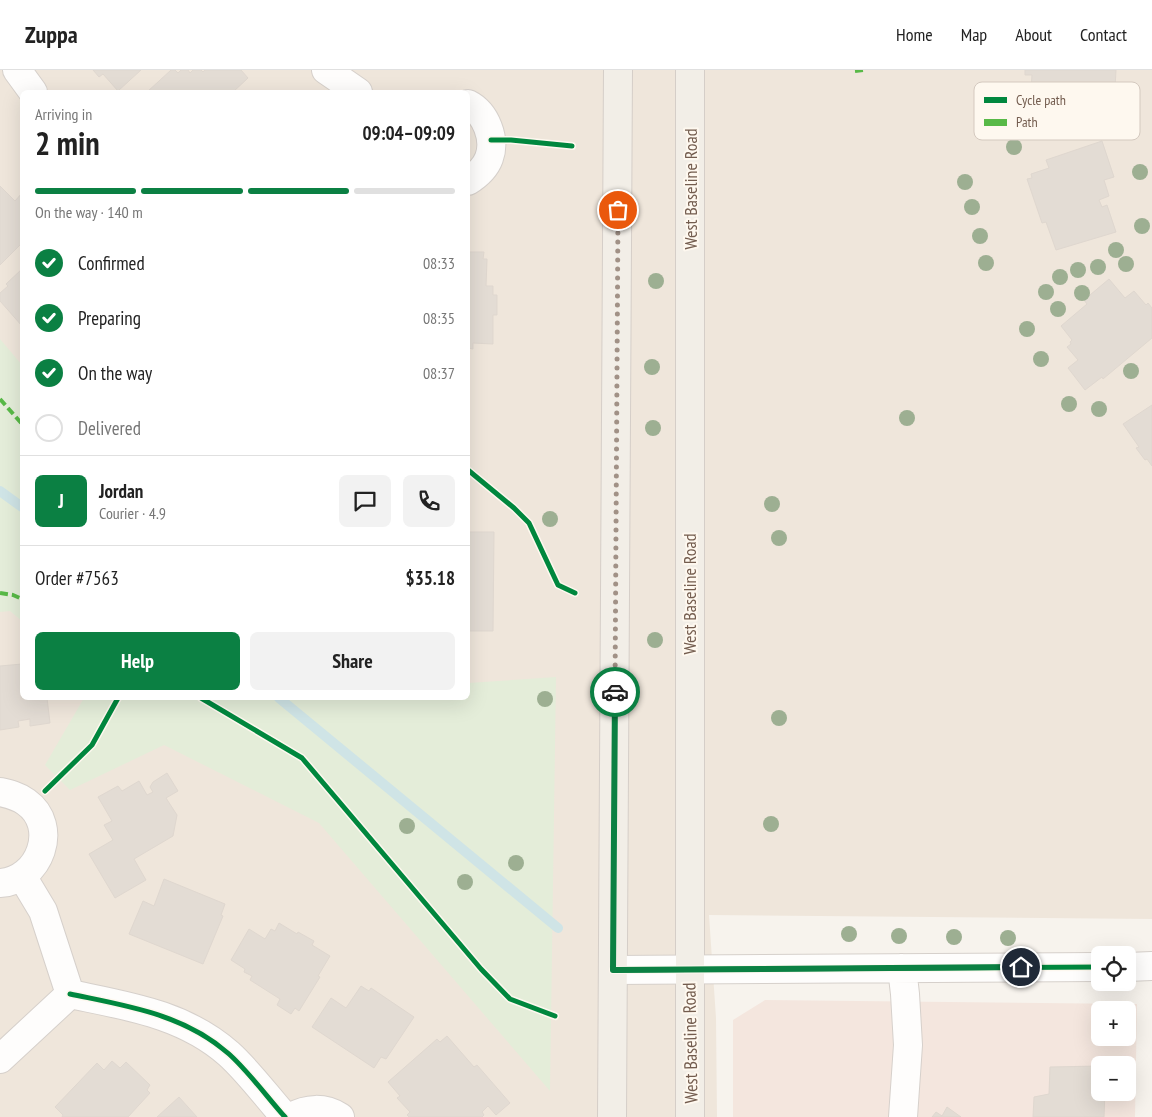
<!DOCTYPE html>
<meta charset="utf-8">
<style>
:root{--surface:#fff;--page:#f2f2f2;--text:#222;--muted:#767676;--line:#e0e0e0;--accent:#0b8043}
body{margin:0;font-family:"PT Sans Narrow",sans-serif;background:var(--page);color:var(--text);height:100vh;display:flex;flex-direction:column;font-size:19px;white-space:nowrap}
*{box-sizing:border-box;margin:0}
p{font-size:16px;color:var(--muted)}
.icon{flex:none;width:28px;height:28px;fill:none;stroke:currentColor;stroke-width:2;stroke-linecap:round;stroke-linejoin:round}
.map{position:relative;flex:1;overflow:hidden}
.details{position:absolute;left:20px;top:20px;width:450px;height:610px;display:flex;flex-direction:column;background:var(--surface);border-radius:8px;box-shadow:0 5px 20px #0002}
.details>*{flex:none}
.fabs{position:absolute;left:1091px;top:876px;display:grid;gap:10px}
.fabs a{display:grid;place-items:center;width:45px;height:45px;border-radius:8px;background:var(--surface);box-shadow:0 5px 20px #0002;font-size:25px}
.pin{position:absolute;display:grid;place-items:center;width:42px;height:42px;color:#fff;margin:-21px;border:2px solid #fff;border-radius:50%;box-shadow:0 1px 5px #0007}
.courier{position:absolute;display:grid;place-items:center;width:50px;height:50px;margin:-25px;border:4px solid #0b8043;border-radius:50%;background:#fff;color:#222;box-shadow:0 1px 6px #0007}
.head em{font-style:normal;font-weight:600}
.head div{display:flex;flex-direction:column-reverse}
.head{display:flex;align-items:center;justify-content:space-between;height:85px;padding:0 15px}
h1{font-size:32px;font-weight:600;line-height:38px}
.bar{display:grid;grid-template-columns:repeat(4,1fr);gap:8px 5px;align-content:center;height:60px;padding:0 15px}
.bar i{height:6px;border-radius:4px;background:var(--line)}
.bar .on{background:var(--accent)}
.bar p{grid-column:span 4}
.line{display:flex;align-items:center;gap:12px;padding:0 15px;border-top:1px solid var(--line)}
.line div{flex:1}
.round{display:grid;place-items:center;flex:none;width:52px;height:52px;border-radius:8px;background:var(--page)}
ol{padding:0 15px;list-style:none}
li{display:flex;align-items:center;gap:15px;height:55px}
li p{margin-inline-start:auto}
li .icon{padding:5px;border-radius:50%;background:var(--accent);color:#fff;stroke-width:4}
li:last-child{color:var(--muted)}
li i{width:28px;height:28px;border:2px solid var(--line);border-radius:50%}
.cta{display:flex;gap:10px;margin-top:auto;padding:10px 15px}
.cta a{flex:1;height:58px;border-radius:8px;background:var(--accent);color:#fff;font-size:20px;font-weight:600;line-height:58px;text-align:center}
.cta a+a{background:var(--page);color:var(--text)}
header{display:flex;align-items:center;gap:30px;box-sizing:border-box;height:70px;padding:0 25px;background:var(--surface);border-bottom:1px solid var(--line)}
header strong{font-size:24px}
nav{display:flex;gap:28px;margin-inline-start:auto;font-size:18px}
.map>svg:first-child{display:block}
</style>
<header>
<strong>Zuppa</strong>
<nav><a>Home</a><a>Map</a><a>About</a><a>Contact</a></nav>
</header>
<div class="map">
<svg width="1152" height="1047" viewBox="0 0 1152 1047">
<rect width="100%" height="100%" fill="#f7f3ed"/>
<path fill="#efe6db" fill-rule="evenodd" d="M 0,0 L 1152,0 L 1152,849 L 709,845 L 716,948 L 717,1047 L 0,1047 ZM 22,22 L 468,22 L 468,628 L 22,628 Z"/>
<path fill="#f4e6de" fill-rule="evenodd" d="M 765,930 L 1137,934 L 1135,1047 L 733,1047 L 733,950 ZM 1100,940 L 1128,940 L 1128,968 L 1100,968 ZM 1100,995 L 1128,995 L 1128,1022 L 1100,1022 Z"/>
<path fill="#e4edd9" d="M 0,269 L 22,295 L 22,551 L 10,541 L 0,542 Z
M 556,607 L 550,1021 L 319,753 L 164,675 L 70,720 L 45,695 L 84,628 L 468,628 L 468,613 Z"/>
<g fill="none" stroke-linecap="round" stroke-linejoin="round">
<path stroke="#cfe4e6" stroke-width="10" d="M 0,421 L 22,437
M 279,628 L 558,858"/>
</g>
<path fill="#e3dcd4" stroke="#dfd7cf" d="M 93,0 L 141,0 L 118,21 L 103,4 L 99,7 Z
M 171,0 L 175,0 L 178,3 L 181,0 L 188,0 L 190,3 L 193,0 L 201,0 L 203,2 L 205,0 L 241,0 L 248,8 L 233,22 L 147,22 Z
M 1025,0 L 1116,0 L 1114,37 L 1101,36 L 1101,41 L 1055,39 L 1055,34 L 1030,33 L 1032,5 L 1025,5 Z
M 1102,71 L 1114,107 L 1104,110 L 1109,126 L 1099,130 L 1102,137 L 1107,135 L 1116,162 L 1056,180 L 1046,152 L 1042,153 L 1027,109 L 1032,108 L 1031,104 L 1049,98 L 1046,90 Z
M 0,116 L 15,131 L 22,123 L 22,173 L 0,195 Z
M 468,182 L 484,182 L 483,189 L 487,189 L 486,216 L 493,216 L 493,225 L 497,225 L 497,245 L 493,245 L 493,274 L 473,273 L 473,279 L 468,278 Z
M 22,199 L 22,256 L 0,231 L 0,223 L 8,216 L 6,214 Z
M 1109,209 L 1125,228 L 1134,221 L 1146,235 L 1148,233 L 1152,238 L 1152,268 L 1103,309 L 1102,307 L 1085,320 L 1068,298 L 1078,290 L 1067,277 L 1071,274 L 1070,272 L 1072,270 L 1061,256 L 1087,234 L 1084,230 Z
M 1152,335 L 1152,396 L 1147,389 L 1145,390 L 1136,378 L 1139,377 L 1123,354 Z
M 468,462 L 494,462 L 493,561 L 468,561 Z
M 22,594 L 22,628 L 47,628 L 50,653 L 30,656 L 30,649 L 18,651 L 19,657 L 0,660 L 0,596 Z
M 167,703 L 178,721 L 166,728 L 177,745 L 173,766 L 134,789 L 146,810 L 115,828 L 89,784 L 113,770 L 104,755 L 112,751 L 98,727 L 118,716 L 122,721 L 139,711 L 147,725 L 153,722 L 150,717 L 153,712 Z
M 164,809 L 225,834 L 221,845 L 223,846 L 203,894 L 129,864 L 143,831 L 154,836 Z
M 279,853 L 297,864 L 298,862 L 314,871 L 312,875 L 330,886 L 318,906 L 320,907 L 299,941 L 295,938 L 291,944 L 277,935 L 280,929 L 250,910 L 252,906 L 244,902 L 245,899 L 231,890 L 249,859 L 265,869 L 271,859 L 275,861 Z
M 361,916 L 369,921 L 371,918 L 414,947 L 386,989 L 381,987 L 374,998 L 312,957 L 331,928 L 346,938 Z
M 447,966 L 474,997 L 477,995 L 510,1033 L 496,1045 L 488,1036 L 482,1042 L 484,1045 L 482,1047 L 409,1047 L 407,1045 L 410,1042 L 397,1028 L 400,1026 L 388,1012 L 437,969 L 440,972 Z
M 112,991 L 120,998 L 126,992 L 150,1015 L 147,1020 L 150,1023 L 128,1047 L 62,1047 L 63,1045 L 55,1037 L 97,993 L 104,1000 Z
M 1100,996 L 1100,1022 L 1105,1022 L 1104,1047 L 1033,1047 L 1034,1027 L 1049,1024 L 1050,997 Z
M 179,1027 L 197,1047 L 157,1047 Z
M 947,1037 L 961,1047 L 932,1047 L 936,1042 L 942,1046 Z"/>
<g fill="none" stroke-linecap="round" stroke-linejoin="round">
<defs>
<path id="minor" d="M 17,0 L 33,22
M 326,0 L 358,22
M 468,34 C 486,43 496,69 489,88 C 485,99 476,106 468,111
M 0,722 C 9,724 18,726 26,732 C 60,756 40,811 0,813
M 22,806 L 43,841 L 70,924
M 1128,897 L 1152,896
M 902,898 L 905,924 L 908,975 L 903,1047
M 613,900 L 1100,897
M 70,924 C 127,936 184,944 229,984 C 248,1001 268,1028 285,1047
M 0,989 L 70,924
M 291,1047 C 307,1038 324,1037 340,1047"/>
<path id="major" d="M 690,0 L 690,1047
M 612,1047 L 618,0"/>
</defs>
<use href="#minor" stroke="#d6d0cb" stroke-width="30"/>
<use href="#major" stroke="#d5cec8" stroke-width="30"/>
<use href="#minor" stroke="#fefdfc" stroke-width="28"/>
<use href="#major" stroke="#f2eee7" stroke-width="28"/>
<path stroke="#58b947" stroke-width="4" stroke-dasharray="8 4" stroke-linecap="butt" d="M 855,1 L 863,0
M 0,329 L 22,354
M 0,523 L 13,525 L 22,529"/>
<defs>
<path id="cycleway" d="M 491,70 L 511,70 L 572,76
M 468,400 L 514,438 L 529,453 L 558,515 L 575,523
M 201,628 L 302,688 L 481,899 L 510,929 L 555,946
M 45,721 L 92,675 L 118,628
M 613,900 L 1100,897
M 70,924 C 127,936 184,944 229,984 C 248,1001 268,1028 285,1047"/>
</defs>
<use href="#cycleway" stroke="#fef8ef" stroke-width="8"/>
<use href="#cycleway" stroke="#00873e" stroke-width="5"/>
</g>
<g fill="#9daf92">
<circle cx="1014" cy="77" r="8"/>
<circle cx="1140" cy="102" r="8"/>
<circle cx="965" cy="112" r="8"/>
<circle cx="972" cy="137" r="8"/>
<circle cx="1142" cy="156" r="8"/>
<circle cx="980" cy="166" r="8"/>
<circle cx="1116" cy="180" r="8"/>
<circle cx="986" cy="193" r="8"/>
<circle cx="1126" cy="194" r="8"/>
<circle cx="1098" cy="197" r="8"/>
<circle cx="1078" cy="200" r="8"/>
<circle cx="1060" cy="207" r="8"/>
<circle cx="656" cy="211" r="8"/>
<circle cx="1046" cy="222" r="8"/>
<circle cx="1082" cy="223" r="8"/>
<circle cx="1058" cy="239" r="8"/>
<circle cx="1027" cy="259" r="8"/>
<circle cx="1041" cy="289" r="8"/>
<circle cx="652" cy="297" r="8"/>
<circle cx="1131" cy="301" r="8"/>
<circle cx="1069" cy="334" r="8"/>
<circle cx="1099" cy="339" r="8"/>
<circle cx="907" cy="348" r="8"/>
<circle cx="653" cy="358" r="8"/>
<circle cx="772" cy="434" r="8"/>
<circle cx="550" cy="449" r="8"/>
<circle cx="779" cy="468" r="8"/>
<circle cx="655" cy="570" r="8"/>
<circle cx="545" cy="629" r="8"/>
<circle cx="779" cy="648" r="8"/>
<circle cx="771" cy="754" r="8"/>
<circle cx="407" cy="756" r="8"/>
<circle cx="516" cy="793" r="8"/>
<circle cx="465" cy="812" r="8"/>
<circle cx="849" cy="864" r="8"/>
<circle cx="899" cy="866" r="8"/>
<circle cx="954" cy="867" r="8"/>
<circle cx="1008" cy="868" r="8"/>
</g>
<g fill="none" stroke-linecap="round" stroke-linejoin="round">
<path stroke="#a19186" stroke-width="5" stroke-dasharray="0 9" d="M 615,622 L 618,140"/>
<path stroke="#0b8043" stroke-width="6" d="M 615,622 L 613,900 L 1021,897"/>
</g>
<g text-anchor="middle" dominant-baseline="central" stroke-width="4" stroke-linejoin="round" paint-order="stroke">
<g font-size="18" fill="#735c4e" stroke="#fef8ef">
<text transform="translate(690 119) rotate(-90)">West Baseline Road</text>
<text transform="translate(689 524) rotate(-90)">West Baseline Road</text>
<text transform="translate(690 973) rotate(-91)">West Baseline Road</text>
</g>
</g>
<rect x="974" y="12" width="166" height="58" rx="8" fill="#fef8ef" stroke="#d4c9bf" stroke-width="1"/>
<rect x="984" y="27" width="23" height="6" fill="#00873e"/>
<rect x="984" y="49" width="23" height="7" fill="#58b947"/>
<g font-size="14" fill="#735c4e">
<text x="1016" y="35">Cycle path</text>
<text x="1016" y="57">Path</text>
</g>
</svg>
<div class="fabs">
<a><svg class="icon" aria-label="locate" viewBox="0 0 24 24"><circle cx="12" cy="12" r="6"/><path d="M12 2v4M12 18v4M2 12h4M18 12h4"/></svg></a>
<a>+</a>
<a>−</a>
</div>
<div class="pin" style="left:618px;top:140px;background:#ea580c"><svg class="icon" aria-label="bag" viewBox="0 0 24 24"><path d="M5 8h14l-1 12H6zM9 8a3 3 0 0 1 6 0"/></svg></div>
<div class="pin" style="left:1021px;top:897px;background:#1f2937"><svg class="icon" aria-label="home" viewBox="0 0 24 24"><path d="M3 11l9-7 9 7M6 9v11h12V9"/></svg></div>
<div class="courier" style="left:615px;top:622px"><svg class="icon" aria-label="car" viewBox="0 0 24 24"><path d="M5 17H2v-5l4-1 3-4h7l3 4 3 1v5h-3M9 17h6M6 11h13"/><circle cx="7" cy="17" r="2"/><circle cx="17" cy="17" r="2"/></svg></div>
<section class="details">
<div class="head"><div><h1>2 min</h1><p>Arriving in</p></div><em>09:04–09:09</em></div>
<div class="bar"><i class="on"></i><i class="on"></i><i class="on"></i><i></i><p>On the way · 140 m</p></div>
<ol>
<li><svg class="icon" aria-label="check" viewBox="0 0 24 24"><path d="M5 12l5 5 9-10"/></svg>Confirmed<p>08:33</p></li>
<li><svg class="icon" aria-label="check" viewBox="0 0 24 24"><path d="M5 12l5 5 9-10"/></svg>Preparing<p>08:35</p></li>
<li><svg class="icon" aria-label="check" viewBox="0 0 24 24"><path d="M5 12l5 5 9-10"/></svg>On the way<p>08:37</p></li>
<li><i></i>Delivered</li>
</ol>
<div class="line" style="height:90px"><b class="round" style="background:var(--accent);color:#fff">J</b><div><b>Jordan</b><p>Courier · 4.9</p></div><a class="round"><svg class="icon" aria-label="chat" viewBox="0 0 24 24"><path d="M4 5h16v11H9l-5 4z"/></svg></a><a class="round"><svg class="icon" aria-label="phone" viewBox="0 0 24 24"><path d="M5 4h4l2 5-3 2q2 4 5 5l2-3 5 2v4C11 20 4 13 5 4z"/></svg></a></div>
<div class="line" style="height:65px"><div>Order #7563</div><b>$35.18</b></div>
<div class="cta"><a>Help</a><a>Share</a></div>
</section>
</div>
